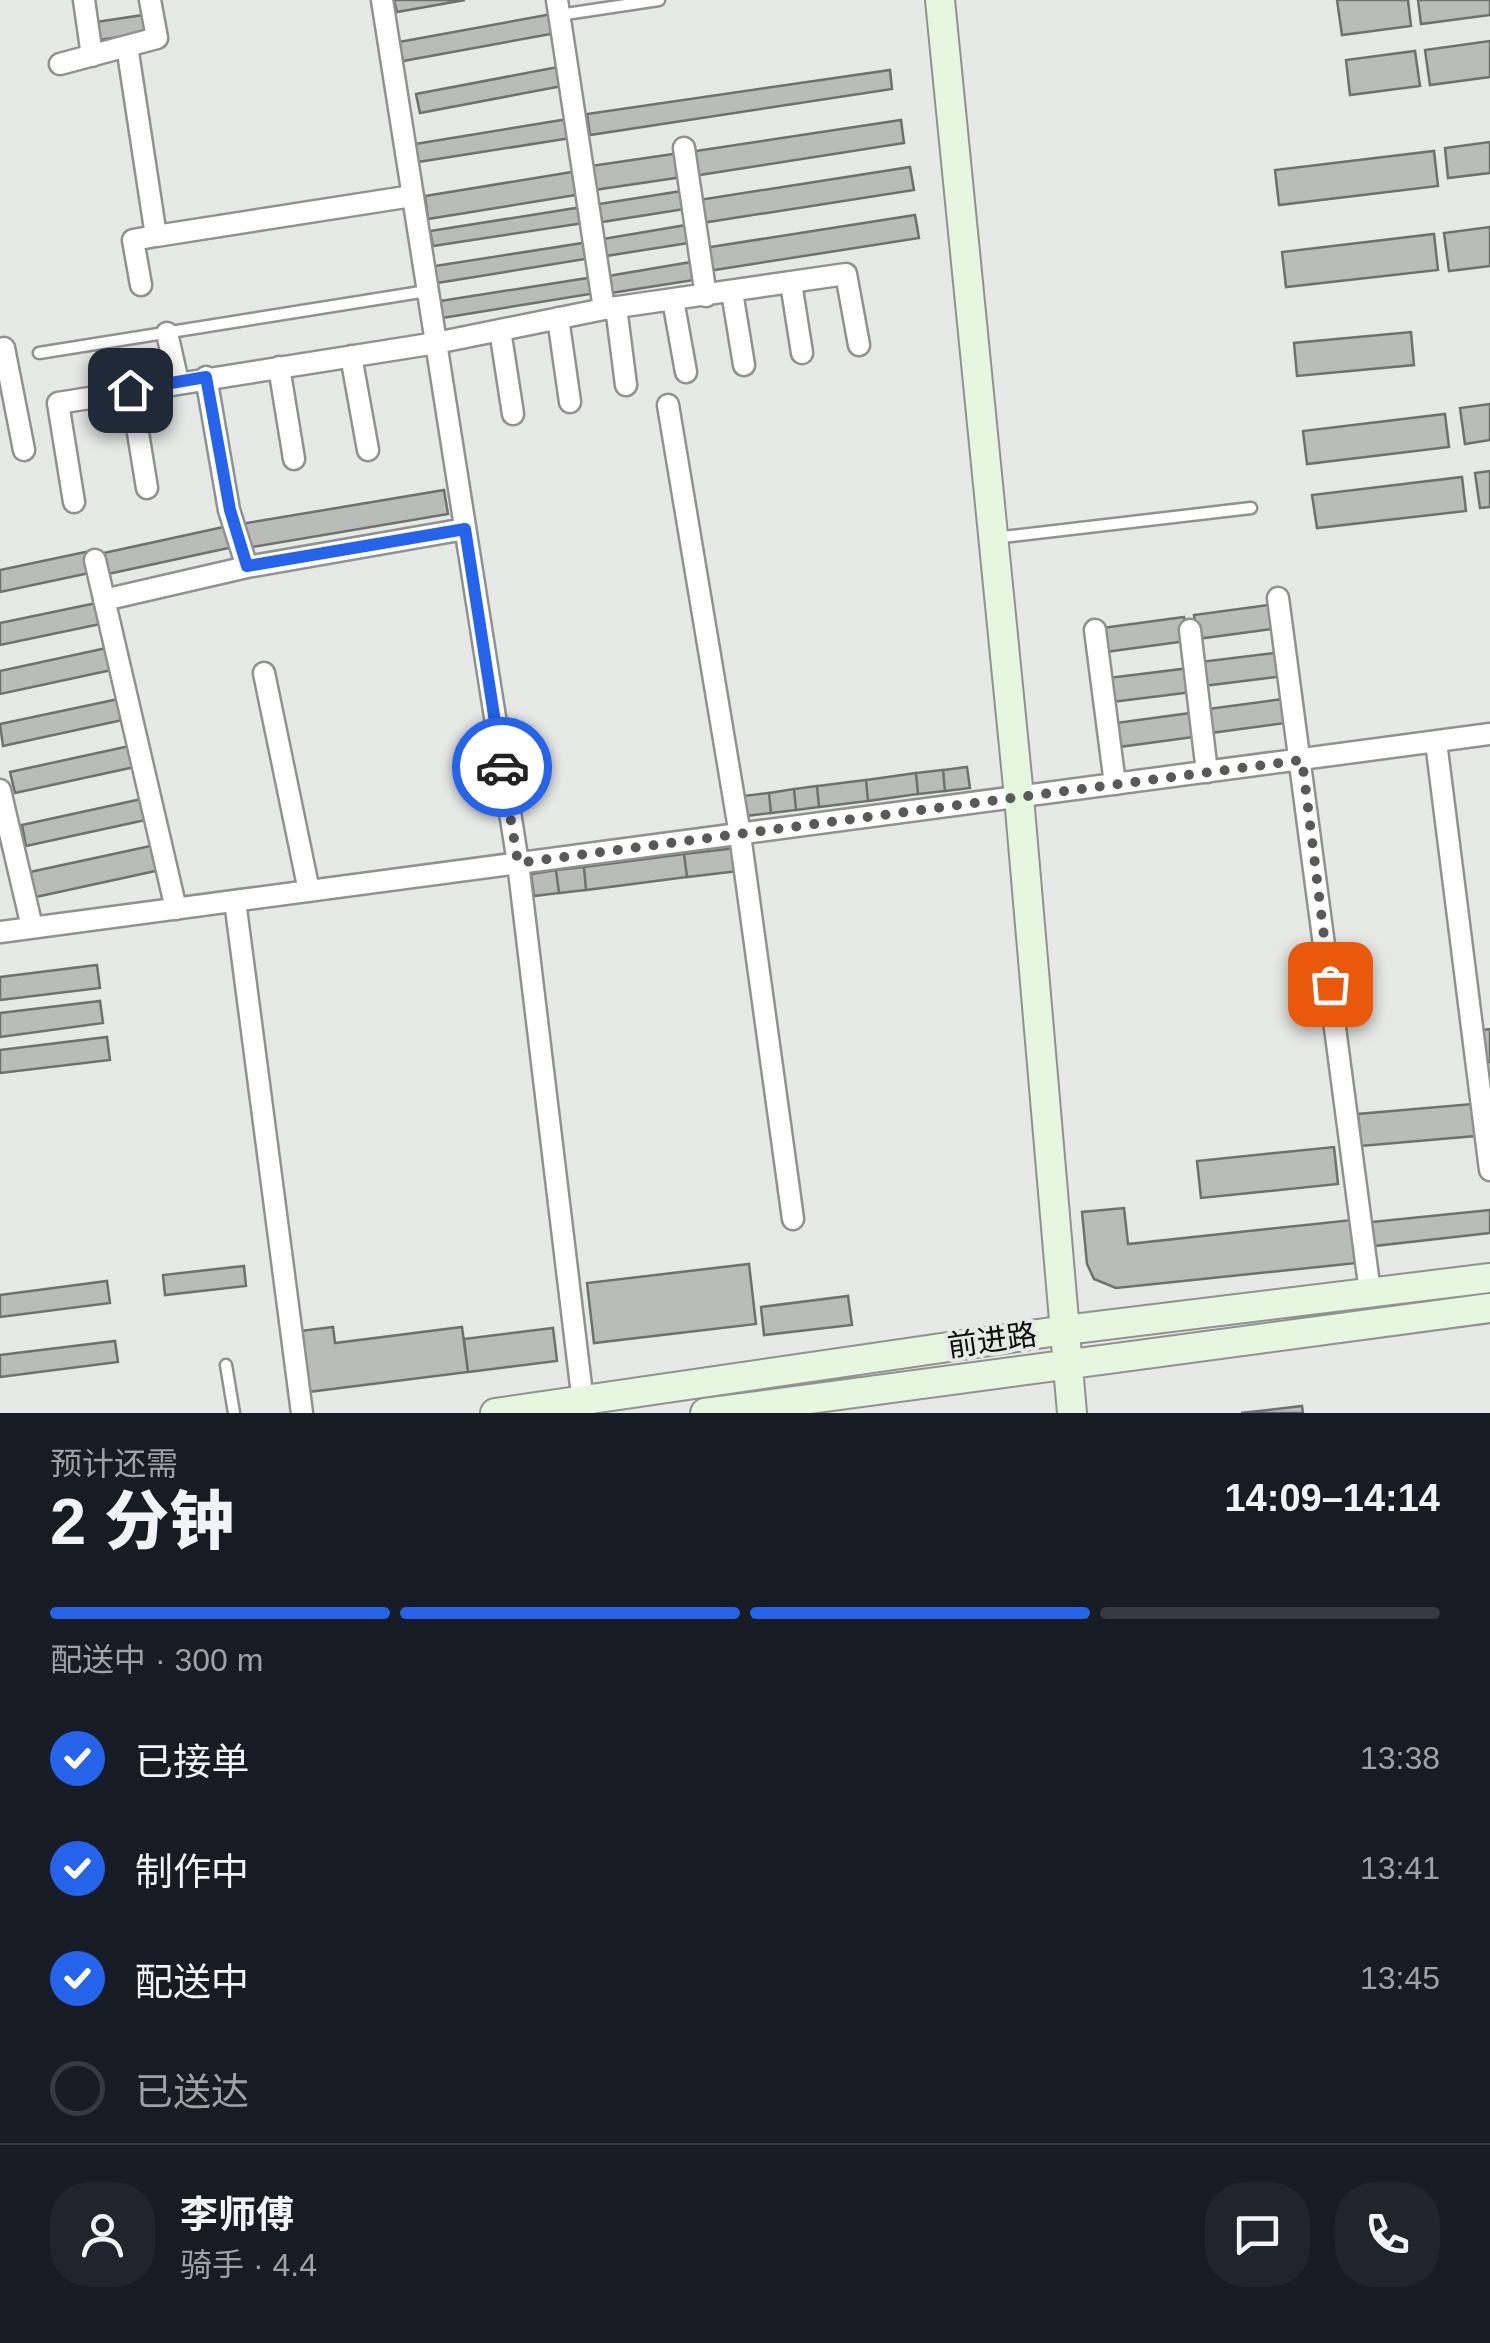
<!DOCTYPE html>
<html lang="zh">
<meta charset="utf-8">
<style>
:root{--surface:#171b24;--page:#20242c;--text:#f1f3f6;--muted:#9ea1a6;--line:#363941;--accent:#2563eb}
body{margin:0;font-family:Arial,"Noto Sans SC",sans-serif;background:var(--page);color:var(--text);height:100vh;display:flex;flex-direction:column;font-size:38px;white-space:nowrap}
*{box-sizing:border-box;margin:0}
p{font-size:32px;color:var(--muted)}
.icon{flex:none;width:55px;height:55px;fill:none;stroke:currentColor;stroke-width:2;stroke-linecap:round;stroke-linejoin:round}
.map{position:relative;height:1413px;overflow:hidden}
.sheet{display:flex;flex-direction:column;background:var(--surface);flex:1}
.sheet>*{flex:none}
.pin{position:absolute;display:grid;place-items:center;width:85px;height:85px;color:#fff;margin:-42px;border-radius:20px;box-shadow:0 5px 15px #0006}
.courier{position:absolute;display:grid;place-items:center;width:100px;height:100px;margin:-50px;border:8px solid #2563eb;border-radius:50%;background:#fff;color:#222;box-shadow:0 2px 12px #0007}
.head em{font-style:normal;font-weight:800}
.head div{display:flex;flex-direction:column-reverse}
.head{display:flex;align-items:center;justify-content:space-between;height:170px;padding:0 50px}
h1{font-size:65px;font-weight:800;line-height:75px}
.bar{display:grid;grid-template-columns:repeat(4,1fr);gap:15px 10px;align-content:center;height:120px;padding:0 50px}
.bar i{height:12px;border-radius:8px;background:var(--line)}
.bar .on{background:var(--accent)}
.bar p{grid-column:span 4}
.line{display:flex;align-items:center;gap:25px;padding:0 50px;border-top:2px solid var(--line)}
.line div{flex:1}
.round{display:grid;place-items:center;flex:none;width:105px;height:105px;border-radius:40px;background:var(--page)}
ol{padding:0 50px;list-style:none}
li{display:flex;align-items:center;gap:30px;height:110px}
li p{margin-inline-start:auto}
li .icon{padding:10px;border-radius:50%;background:var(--accent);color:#fff;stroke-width:4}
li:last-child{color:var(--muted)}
li i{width:55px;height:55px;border:5px solid var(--line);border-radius:50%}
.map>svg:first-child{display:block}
</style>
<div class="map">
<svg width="1490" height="1413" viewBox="0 0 1490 1413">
<rect width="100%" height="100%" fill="#e7e9e6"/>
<path fill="#babcb9" stroke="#6f716e" stroke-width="2.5" d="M 394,0 L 465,0 L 397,12 Z
M 1337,0 L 1408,0 L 1411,26 L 1342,35 Z
M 1418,0 L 1490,0 L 1490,15 L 1421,24 Z
M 552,14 L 556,33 L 403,61 L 399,42 Z
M 143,15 L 146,33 L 99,40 L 96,22 Z
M 1490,41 L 1490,77 L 1430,85 L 1425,50 Z
M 1415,51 L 1420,86 L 1350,95 L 1346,60 Z
M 558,67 L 562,86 L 420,113 L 416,94 Z
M 890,70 L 892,89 L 590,135 L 587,114 Z
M 568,119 L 571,138 L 418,162 L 415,144 Z
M 901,120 L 904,143 L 693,176 L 689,152 Z
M 1490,142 L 1490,173 L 1448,178 L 1445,148 Z
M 1434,151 L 1438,186 L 1279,205 L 1275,170 Z
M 680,153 L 683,177 L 594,190 L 591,166 Z
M 910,167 L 914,190 L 702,223 L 699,200 Z
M 578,171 L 582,194 L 428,219 L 425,196 Z
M 688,190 L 691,208 L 602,222 L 599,204 Z
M 582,207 L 584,223 L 433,246 L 430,231 Z
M 915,215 L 919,238 L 708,271 L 704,248 Z
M 692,224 L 695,242 L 606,256 L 603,239 Z
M 1490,227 L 1490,266 L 1449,271 L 1444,233 Z
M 1434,234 L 1438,270 L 1286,287 L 1282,252 Z
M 589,242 L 591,258 L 437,283 L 435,266 Z
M 697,261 L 700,279 L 611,293 L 608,276 Z
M 594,277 L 596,293 L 442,318 L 440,301 Z
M 1411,332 L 1414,365 L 1297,376 L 1294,343 Z
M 1490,404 L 1490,440 L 1465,444 L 1460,408 Z
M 1445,414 L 1449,447 L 1307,464 L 1303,431 Z
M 1490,471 L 1490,507 L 1480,508 L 1475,473 Z
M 1462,477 L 1466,511 L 1317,528 L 1312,495 Z
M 444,490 L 448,514 L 246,548 L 241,524 Z
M 228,526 L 233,547 L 108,574 L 104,553 Z
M 90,551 L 94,572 L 0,592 L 0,570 Z
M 101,602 L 105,623 L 0,645 L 0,623 Z
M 1276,604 L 1279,628 L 1197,639 L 1194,615 Z
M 1184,617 L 1187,641 L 1105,652 L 1102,628 Z
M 111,647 L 116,669 L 0,694 L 0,671 Z
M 1282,652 L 1285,676 L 1203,686 L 1200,662 Z
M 1190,668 L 1193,692 L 1111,702 L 1108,678 Z
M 123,698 L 127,719 L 3,746 L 0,724 Z
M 1290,698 L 1293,722 L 1211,733 L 1208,709 Z
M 1198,712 L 1201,736 L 1119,747 L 1116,723 Z
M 134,745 L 139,766 L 15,793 L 10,772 Z
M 967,767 L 970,788 L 945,791 L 943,770 Z
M 943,770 L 945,791 L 918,794 L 916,773 Z
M 916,773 L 918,794 L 868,801 L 866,780 Z
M 866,780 L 868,801 L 819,807 L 817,786 Z
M 817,786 L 819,807 L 796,810 L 794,789 Z
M 794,789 L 796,810 L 771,813 L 769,793 Z
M 769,793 L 771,813 L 746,816 L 743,796 Z
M 146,798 L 150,819 L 26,846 L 22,825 Z
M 155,845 L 160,870 L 36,897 L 30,872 Z
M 736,848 L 739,871 L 687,877 L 684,854 Z
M 684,854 L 687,877 L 586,890 L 584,867 Z
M 584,867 L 586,890 L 559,893 L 556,870 Z
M 556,870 L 559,893 L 534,896 L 531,874 Z
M 97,965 L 100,988 L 0,1000 L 0,977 Z
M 100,1001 L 103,1023 L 0,1037 L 0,1013 Z
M 1490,1029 L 1490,1062 L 1486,1062 L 1483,1030 Z
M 107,1037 L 110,1060 L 0,1073 L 0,1050 Z
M 1472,1104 L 1475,1136 L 1361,1146 L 1358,1114 Z
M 1334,1147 L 1338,1184 L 1201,1198 L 1197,1161 Z
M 1124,1208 L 1128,1244 L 1352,1220 L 1357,1263 L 1116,1288 L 1094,1279 L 1087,1264 L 1082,1212 Z
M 1490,1210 L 1490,1233 L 1374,1246 L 1371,1222 Z
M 749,1264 L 756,1324 L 594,1343 L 587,1283 Z
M 244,1266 L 246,1286 L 165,1295 L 163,1275 Z
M 107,1281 L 110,1303 L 0,1317 L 0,1295 Z
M 848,1296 L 852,1325 L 764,1335 L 761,1307 Z
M 333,1327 L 335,1343 L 462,1327 L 468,1372 L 308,1392 L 300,1331 Z
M 553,1328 L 557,1361 L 468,1372 L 464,1339 Z
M 115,1341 L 118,1362 L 0,1377 L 0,1355 Z
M 1302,1406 L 1303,1413 L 1241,1413 Z"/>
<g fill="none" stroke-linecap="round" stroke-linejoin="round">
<defs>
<path id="lane" d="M 559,15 L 659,0
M 39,353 L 427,291
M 994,538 L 1251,508
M 226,1365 L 234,1413"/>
<path id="street" d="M 84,0 L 92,56
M 382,0 L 518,863 L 584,1411
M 557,0 L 604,309
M 127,46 L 156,236 L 133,240 L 141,285
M 60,64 L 157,38 L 150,0
M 684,148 L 706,296
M 156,236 L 412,196
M 791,283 L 802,353
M 732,292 L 744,365
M 673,300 L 686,372
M 616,307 L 626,385
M 558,318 L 570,402
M 500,330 L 513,414
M 167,333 L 178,382
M 0,350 L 4,348 L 24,450
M 351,356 L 368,450
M 279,367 L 294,459
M 206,377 L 229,510 L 247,567
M 131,390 L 147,488
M 668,405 L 740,835 L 793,1219
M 74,502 L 58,403 L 436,343 L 604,309 L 846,274 L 859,345
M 95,560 L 176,909
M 1278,598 L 1370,1292
M 104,600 L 247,567 L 465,529
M 1095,630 L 1115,784
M 1190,630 L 1207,772
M 264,673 L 309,891
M 1436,742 L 1490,1170
M 0,790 L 32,927
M 235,901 L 302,1413
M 0,932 L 1490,734"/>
<path id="secondary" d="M 940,0 L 1019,797 L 1072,1413
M 495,1413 L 1065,1330 L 1490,1278
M 705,1413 L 1490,1308"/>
</defs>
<use href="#lane" stroke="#90928f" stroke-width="15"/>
<use href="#street" stroke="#90928f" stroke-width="25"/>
<use href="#secondary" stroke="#90928f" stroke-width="32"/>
<use href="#lane" stroke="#fff" stroke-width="10"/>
<use href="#street" stroke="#fff" stroke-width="20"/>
<use href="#secondary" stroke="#e6f6df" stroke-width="28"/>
</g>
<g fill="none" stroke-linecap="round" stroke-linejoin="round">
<path stroke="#595a58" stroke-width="10" stroke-dasharray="0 18" d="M 502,767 L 518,863 L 1302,760 L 1330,984"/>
<path stroke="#2563eb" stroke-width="12" d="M 130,390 L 206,377 L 230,510 L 247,566 L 465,529 L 502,767"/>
</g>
<g text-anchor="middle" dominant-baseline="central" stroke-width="8" stroke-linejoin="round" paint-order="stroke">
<g font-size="30" fill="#0c0d0c" stroke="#e7e9e6">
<text transform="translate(992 1340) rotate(-8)">前进路</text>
</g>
</g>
</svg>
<div class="pin" style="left:1330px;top:984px;background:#ea580c"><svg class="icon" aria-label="bag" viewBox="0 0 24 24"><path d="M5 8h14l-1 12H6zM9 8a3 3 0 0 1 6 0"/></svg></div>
<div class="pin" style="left:130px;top:390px;background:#1f2937"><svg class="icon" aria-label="home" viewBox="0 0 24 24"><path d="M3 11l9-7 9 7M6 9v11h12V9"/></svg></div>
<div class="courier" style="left:502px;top:767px"><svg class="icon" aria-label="car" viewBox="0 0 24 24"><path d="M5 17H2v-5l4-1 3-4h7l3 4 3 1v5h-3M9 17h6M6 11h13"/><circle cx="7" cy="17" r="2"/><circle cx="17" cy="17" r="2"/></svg></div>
</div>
<section class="sheet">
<div class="head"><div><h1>2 分钟</h1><p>预计还需</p></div><em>14:09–14:14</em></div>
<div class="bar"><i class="on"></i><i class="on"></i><i class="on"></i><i></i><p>配送中 · 300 m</p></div>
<ol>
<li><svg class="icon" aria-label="check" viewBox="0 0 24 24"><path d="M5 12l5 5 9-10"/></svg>已接单<p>13:38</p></li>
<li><svg class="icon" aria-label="check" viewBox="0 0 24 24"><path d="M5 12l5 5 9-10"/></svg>制作中<p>13:41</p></li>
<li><svg class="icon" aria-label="check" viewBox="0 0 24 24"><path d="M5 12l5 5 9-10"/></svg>配送中<p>13:45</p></li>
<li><i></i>已送达</li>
</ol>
<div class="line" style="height:180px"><a class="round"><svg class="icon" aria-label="person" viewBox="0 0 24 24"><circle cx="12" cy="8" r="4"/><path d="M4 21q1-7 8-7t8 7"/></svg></a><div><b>李师傅</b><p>骑手 · 4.4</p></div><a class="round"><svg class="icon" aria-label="chat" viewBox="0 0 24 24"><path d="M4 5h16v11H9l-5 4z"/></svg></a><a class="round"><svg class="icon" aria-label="phone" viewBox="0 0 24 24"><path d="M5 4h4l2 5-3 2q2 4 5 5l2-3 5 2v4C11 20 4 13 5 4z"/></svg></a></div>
</section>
